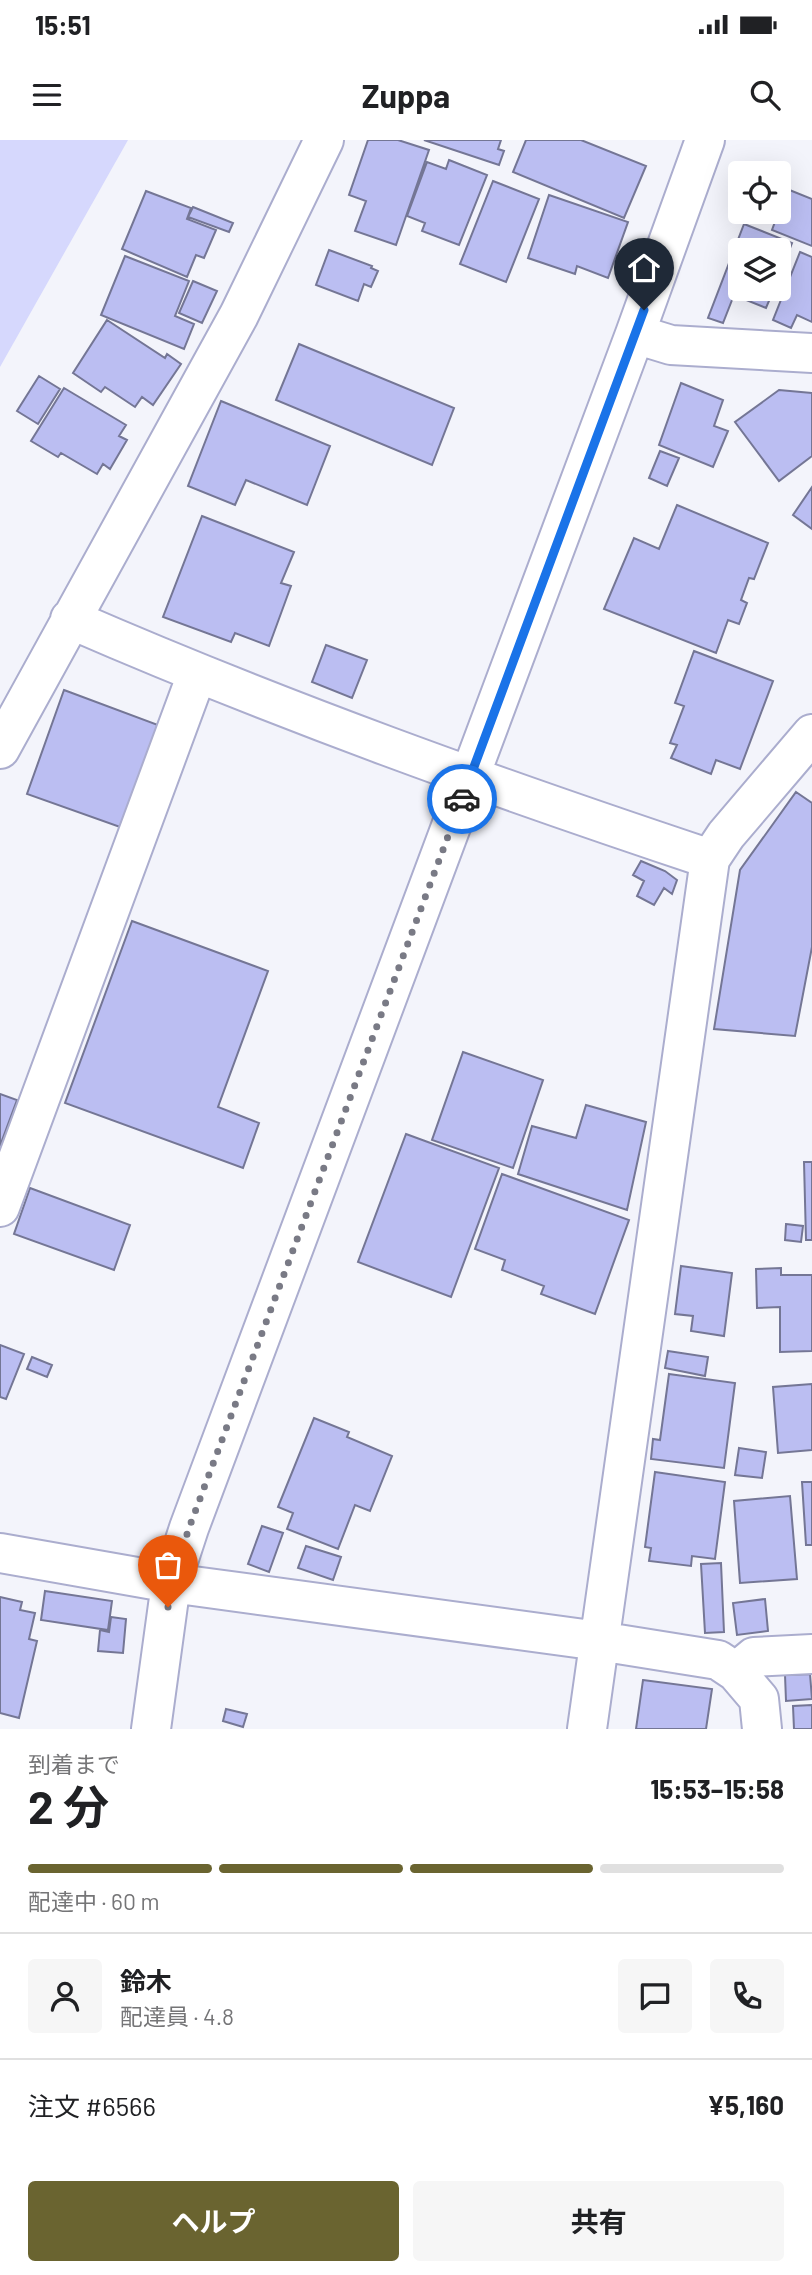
<!DOCTYPE html>
<html lang="ja">
<meta charset="utf-8">
<style>
:root{--surface:#fff;--page:#f6f6f6;--text:#202124;--muted:#757577;--line:#e0e0e0;--accent:#6a6430}
body{margin:0;font-family:Barlow,"Noto Sans JP",sans-serif;background:var(--page);color:var(--text);height:100vh;display:flex;flex-direction:column;font-size:26px;white-space:nowrap}
*{box-sizing:border-box;margin:0}
p{font-size:23px;color:var(--muted)}
.icon{flex:none;width:38px;height:38px;fill:none;stroke:currentColor;stroke-width:2;stroke-linecap:round;stroke-linejoin:round}
.map{position:relative;height:1589px;overflow:hidden}
.panel{display:flex;flex-direction:column;background:var(--surface);flex:1}
.panel>*{flex:none}
.fabs{position:absolute;left:728px;top:21px;display:grid;gap:14px}
.fabs a{display:grid;place-items:center;width:63px;height:63px;border-radius:7px;background:var(--surface);box-shadow:0 7px 28px #0002;font-size:35px}
.pin{position:absolute;display:grid;place-items:center;width:60px;height:60px;color:#fff;margin:-72px -30px;border-radius:50% 50% 50% 0;rotate:-45deg;box-shadow:0 0 7px #0007}
.pin .icon{rotate:45deg}
.courier{position:absolute;display:grid;place-items:center;width:70px;height:70px;margin:-35px;border:5px solid #1a73e8;border-radius:50%;background:#fff;color:#222;box-shadow:0 2px 9px #0007}
.headline em{font-style:normal;font-weight:700}
.headline div{display:flex;flex-direction:column-reverse}
.headline{display:flex;align-items:center;justify-content:space-between;height:119px;padding:0 28px}
h1{font-size:46px;font-weight:700;line-height:52px}
.bar{display:grid;grid-template-columns:repeat(4,1fr);gap:10px 7px;align-content:center;height:84px;padding:0 28px}
.bar i{height:9px;border-radius:5px;background:var(--line)}
.bar .current{background:var(--accent)}
.bar p{grid-column:span 4}
.line{display:flex;align-items:center;gap:18px;padding:0 28px;border-top:2px solid var(--line)}
.line div{flex:1}
.round{display:grid;place-items:center;flex:none;width:74px;height:74px;border-radius:7px;background:var(--page)}
.button{display:flex;gap:14px;margin-top:auto;padding:14px 28px}
.button a{flex:1;height:80px;border-radius:7px;background:var(--accent);color:#fff;font-size:28px;font-weight:700;line-height:80px;text-align:center}
.button a+a{background:var(--page);color:var(--text)}
.status{display:flex;justify-content:space-between;align-items:center;height:49px;padding:0 35px;background:var(--surface);direction:ltr}
.status svg{height:19px;fill:currentColor}
header{display:flex;justify-content:space-between;align-items:center;height:91px;padding:0 28px;background:var(--surface);font-size:32px;font-weight:700}
.map>svg:first-child{display:block}
</style>
<div class="status"><b>15:51</b><svg viewBox="0 0 49 12"><path d="M0 12V9h3v3zM5 12V6h3v6zM10 12V3h3v9zM15 12V0h3v12zM26 1h20v11H26zM47 4h2v5h-2z"/></svg></div>
<header><svg class="icon" aria-label="menu" viewBox="0 0 24 24"><path d="M4 6h16M4 12h16M4 18h16"/></svg>Zuppa<svg class="icon" aria-label="search" viewBox="0 0 24 24"><circle cx="10" cy="10" r="6"/><path d="M15 15l6 6"/></svg></header>
<div class="map">
<svg width="812" height="1589" viewBox="0 0 812 1589">
<rect width="100%" height="100%" fill="#f3f4fb"/>
<path fill="#d6d8fd" d="M 0,0 L 128,0 L 0,227 Z"/>
<path fill="#bbbef2" stroke="#747695" stroke-width="2" d="M 368,0 L 398,0 L 429,10 L 396,105 L 355,91 L 366,61 L 349,55 Z
M 424,0 L 501,0 L 498,9 L 504,11 L 499,25 Z
M 526,0 L 581,0 L 646,26 L 624,78 L 513,32 Z
M 449,20 L 487,35 L 459,105 L 422,91 L 425,83 L 407,76 L 427,22 L 446,29 Z
M 493,41 L 539,59 L 506,142 L 460,124 Z
M 787,49 L 812,59 L 812,106 L 772,90 Z
M 146,51 L 191,68 L 187,79 L 216,90 L 204,118 L 196,115 L 187,137 L 122,109 Z
M 549,55 L 628,82 L 608,138 L 577,126 L 575,134 L 528,118 Z
M 193,67 L 233,83 L 229,92 L 188,77 Z
M 744,84 L 792,103 L 779,136 L 779,110 L 740,110 L 740,149 L 774,149 L 766,168 L 734,155 L 723,183 L 708,178 Z
M 329,110 L 372,126 L 371,128 L 378,131 L 371,147 L 364,144 L 358,161 L 316,145 Z
M 800,112 L 812,117 L 812,182 L 797,175 L 791,188 L 773,180 Z
M 125,116 L 189,141 L 175,176 L 194,184 L 184,209 L 101,175 Z
M 193,141 L 217,151 L 202,183 L 179,173 Z
M 107,180 L 165,218 L 167,214 L 181,224 L 153,265 L 142,257 L 135,267 L 105,247 L 101,252 L 73,233 Z
M 299,204 L 454,268 L 432,325 L 276,260 Z
M 39,236 L 60,249 L 38,284 L 17,271 Z
M 681,243 L 723,260 L 714,286 L 728,291 L 713,327 L 659,305 Z
M 64,248 L 126,285 L 119,296 L 127,300 L 110,329 L 103,324 L 97,334 L 61,313 L 58,317 L 31,301 Z
M 779,250 L 812,253 L 812,316 L 779,341 L 735,282 Z
M 221,261 L 330,306 L 307,365 L 246,340 L 235,365 L 188,346 Z
M 660,311 L 679,318 L 667,346 L 649,338 Z
M 812,347 L 812,389 L 793,375 Z
M 677,365 L 768,403 L 754,439 L 749,438 L 741,460 L 747,463 L 739,484 L 728,480 L 716,513 L 604,469 L 634,398 L 659,409 Z
M 202,376 L 294,412 L 281,443 L 291,446 L 269,506 L 235,493 L 231,502 L 163,477 Z
M 326,505 L 367,520 L 352,558 L 312,542 Z
M 694,511 L 773,541 L 740,629 L 716,620 L 711,634 L 671,618 L 677,605 L 670,603 L 684,566 L 675,563 Z
M 64,550 L 158,585 L 120,687 L 27,654 Z
M 796,652 L 812,663 L 812,807 L 795,896 L 714,889 L 740,730 Z
M 641,721 L 665,731 L 677,740 L 672,754 L 664,748 L 654,765 L 637,756 L 644,741 L 633,735 Z
M 132,781 L 268,831 L 218,967 L 259,983 L 243,1028 L 65,963 Z
M 463,912 L 543,940 L 513,1028 L 432,1000 Z
M 0,954 L 17,960 L 0,1006 Z
M 586,965 L 646,982 L 627,1070 L 518,1034 L 532,986 L 576,998 Z
M 406,994 L 499,1028 L 451,1157 L 358,1122 Z
M 804,1022 L 812,1022 L 812,1100 L 806,1100 Z
M 502,1034 L 629,1080 L 595,1174 L 541,1154 L 544,1146 L 502,1130 L 505,1120 L 475,1109 Z
M 30,1048 L 130,1085 L 114,1130 L 14,1094 Z
M 786,1084 L 803,1086 L 801,1102 L 785,1100 Z
M 681,1126 L 732,1133 L 724,1196 L 691,1191 L 693,1176 L 675,1174 Z
M 781,1128 L 781,1135 L 812,1135 L 812,1211 L 780,1212 L 780,1167 L 757,1168 L 756,1129 Z
M 0,1205 L 24,1214 L 6,1259 L 0,1257 Z
M 668,1211 L 708,1217 L 705,1236 L 665,1228 Z
M 32,1217 L 52,1225 L 47,1237 L 27,1229 Z
M 669,1234 L 735,1243 L 724,1328 L 651,1319 L 653,1299 L 660,1300 Z
M 812,1244 L 812,1310 L 778,1313 L 773,1247 Z
M 314,1278 L 349,1292 L 347,1297 L 392,1316 L 370,1371 L 355,1365 L 338,1409 L 287,1389 L 293,1373 L 278,1367 Z
M 739,1308 L 766,1312 L 762,1338 L 735,1335 Z
M 655,1332 L 725,1342 L 715,1419 L 692,1416 L 691,1426 L 649,1421 L 651,1408 L 645,1407 Z
M 802,1342 L 812,1342 L 812,1405 L 806,1405 Z
M 790,1356 L 797,1439 L 740,1443 L 734,1361 Z
M 262,1386 L 283,1393 L 269,1432 L 248,1424 Z
M 306,1406 L 341,1417 L 333,1440 L 298,1428 Z
M 721,1423 L 724,1492 L 705,1493 L 701,1424 Z
M 45,1451 L 112,1461 L 108,1490 L 41,1480 Z
M 0,1457 L 22,1462 L 20,1470 L 35,1473 L 29,1499 L 37,1501 L 19,1578 L 0,1573 Z
M 765,1459 L 768,1491 L 737,1495 L 733,1463 Z
M 111,1477 L 126,1479 L 123,1513 L 98,1511 L 100,1490 L 109,1492 Z
M 810,1534 L 812,1559 L 786,1561 L 785,1535 Z
M 643,1540 L 712,1549 L 706,1589 L 636,1589 Z
M 812,1565 L 812,1589 L 794,1589 L 793,1566 Z
M 226,1569 L 247,1574 L 243,1587 L 223,1581 Z"/>
<g fill="none" stroke-linecap="round" stroke-linejoin="round">
<defs>
<path id="minor" d="M 635,194 L 671,205 L 812,213
M 70,479 C 279,570 494,647 710,719
M 0,609 L 239,175 L 324,0
M 0,1067 L 197,534
M 0,1413 L 171,1443 L 599,1501 L 718,1520 L 736,1532 L 759,1559 L 762,1589
M 736,1532 L 754,1517 L 812,1514
M 151,1589 L 171,1443 L 189,1388 L 635,194 L 705,0
M 587,1589 L 710,719 L 726,695 L 812,594"/>
</defs>
<use href="#minor" stroke="#abadce" stroke-width="42"/>
<use href="#minor" stroke="#fff" stroke-width="38"/>
</g>
<g fill="none" stroke-linecap="round" stroke-linejoin="round">
<path stroke="#797a85" stroke-width="7" stroke-dasharray="0 12.6" d="M 168,1467 L 171,1443 L 189,1388 L 462,659"/>
<path stroke="#1a73e8" stroke-width="9" d="M 462,659 L 644,170"/>
</g>
</svg>
<div class="fabs">
<a><svg class="icon" aria-label="locate" viewBox="0 0 24 24"><circle cx="12" cy="12" r="6"/><path d="M12 2v4M12 18v4M2 12h4M18 12h4"/></svg></a>
<a><svg class="icon" aria-label="layers" viewBox="0 0 24 24"><path d="M12 4l9 5-9 5-9-5zM3 14l9 5 9-5"/></svg></a>
</div>
<div class="pin" style="left:168px;top:1467px;background:#ea580c"><svg class="icon" aria-label="bag" viewBox="0 0 24 24"><path d="M5 8h14l-1 12H6zM9 8a3 3 0 0 1 6 0"/></svg></div>
<div class="pin" style="left:644px;top:170px;background:#1f2937"><svg class="icon" aria-label="home" viewBox="0 0 24 24"><path d="M3 11l9-7 9 7M6 9v11h12V9"/></svg></div>
<div class="courier" style="left:462px;top:659px"><svg class="icon" aria-label="car" viewBox="0 0 24 24"><path d="M5 17H2v-5l4-1 3-4h7l3 4 3 1v5h-3M9 17h6M6 11h13"/><circle cx="7" cy="17" r="2"/><circle cx="17" cy="17" r="2"/></svg></div>
</div>
<section class="panel">
<div class="headline"><div><h1>2 分</h1><p>到着まで</p></div><em>15:53–15:58</em></div>
<div class="bar"><i class="current"></i><i class="current"></i><i class="current"></i><i></i><p>配達中 · 60 m</p></div>
<div class="line" style="height:126px"><a class="round"><svg class="icon" aria-label="person" viewBox="0 0 24 24"><circle cx="12" cy="8" r="4"/><path d="M4 21q1-7 8-7t8 7"/></svg></a><div><b>鈴木</b><p>配達員 · 4.8</p></div><a class="round"><svg class="icon" aria-label="chat" viewBox="0 0 24 24"><path d="M4 5h16v11H9l-5 4z"/></svg></a><a class="round"><svg class="icon" aria-label="phone" viewBox="0 0 24 24"><path d="M5 4h4l2 5-3 2q2 4 5 5l2-3 5 2v4C11 20 4 13 5 4z"/></svg></a></div>
<div class="line" style="height:91px"><div>注文 #6566</div><b>¥5,160</b></div>
<div class="button"><a>ヘルプ</a><a>共有</a></div>
</section>
